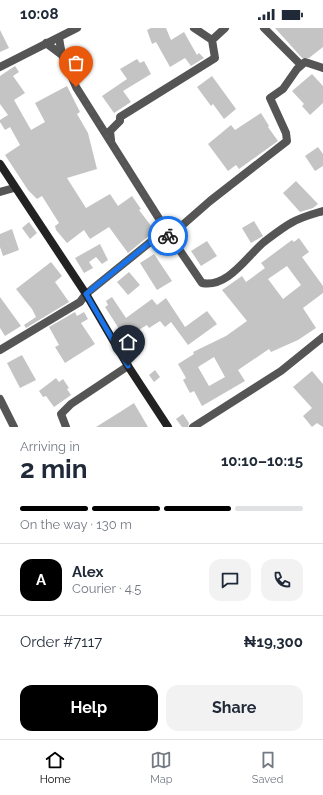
<!DOCTYPE html>
<meta charset="utf-8">
<style>
:root{--surface:#fff;--page:#f2f2f3;--text:#1f2937;--muted:#747a83;--line:#e0e1e3;--accent:#000}
body{margin:0;font-family:Raleway,sans-serif;background:var(--page);color:var(--text);height:100vh;display:flex;flex-direction:column;font-size:15px;white-space:nowrap}
*{box-sizing:border-box;margin:0}
p{font-size:13px;color:var(--muted)}
.icon{flex:none;width:22px;height:22px;fill:none;stroke:currentColor;stroke-width:2;stroke-linecap:round;stroke-linejoin:round}
.map{position:relative;height:399px;overflow:hidden}
.sheet{display:flex;flex-direction:column;background:var(--surface);flex:1}
.sheet>*{flex:none}
.pin{position:absolute;display:grid;place-items:center;width:34px;height:34px;color:#fff;margin:-41px -17px;border-radius:50% 50% 50% 0;rotate:-45deg;box-shadow:0 0 4px #0007}
.pin .icon{rotate:45deg}
.courier{position:absolute;display:grid;place-items:center;width:40px;height:40px;margin:-20px;border:3px solid #1a73e8;border-radius:50%;background:#fff;color:#222;box-shadow:0 1px 5px #0007}
.head em{font-style:normal;font-weight:700}
.head div{display:flex;flex-direction:column-reverse}
.head{display:flex;align-items:center;justify-content:space-between;height:68px;padding:0 20px}
h1{font-size:26px;font-weight:700;line-height:30px}
.bar{display:grid;grid-template-columns:repeat(4,1fr);gap:6px 4px;align-content:center;height:48px;padding:0 20px}
.bar i{height:5px;border-radius:3px;background:var(--line)}
.bar .selected{background:var(--accent)}
.bar p{grid-column:span 4}
.line{display:flex;align-items:center;gap:10px;padding:0 20px;border-top:1px solid var(--line)}
.line div{flex:1}
.round{display:grid;place-items:center;flex:none;width:42px;height:42px;border-radius:12px;background:var(--page)}
.button{display:flex;gap:8px;margin-top:auto;padding:8px 20px}
.button a{flex:1;height:46px;border-radius:12px;background:var(--accent);color:#fff;font-size:16px;font-weight:700;line-height:46px;text-align:center}
.button a+a{background:var(--page);color:var(--text)}
.status{display:flex;justify-content:space-between;align-items:center;height:28px;padding:0 20px;background:var(--surface);direction:ltr}
.status svg{height:11px;fill:currentColor}
.tab-bar{display:flex;justify-content:space-around;align-items:center;height:56px;border-top:1px solid var(--line);background:var(--surface);font-size:11px;color:var(--muted)}
.tab-bar a{display:grid;justify-items:center;gap:2px}
.tab-bar .selected{color:var(--accent)}
.map>svg:first-child{display:block}
</style>
<div class="status"><b>10:08</b><svg viewBox="0 0 49 12"><path d="M0 12V9h3v3zM5 12V6h3v6zM10 12V3h3v9zM15 12V0h3v12zM26 1h20v11H26zM47 4h2v5h-2z"/></svg></div>
<div class="map">
<svg width="323" height="399" viewBox="0 0 323 399">
<rect width="100%" height="100%" fill="#fff"/>
<path fill="#c4c4c4" fill-rule="evenodd" d="M 151,0 L 166,0 L 171,12 L 184,4 L 197,27 L 199,25 L 204,30 L 191,38 L 185,30 L 170,39 L 156,14 L 152,16 L 147,2 Z
M 275,0 L 323,0 L 323,19 L 309,30 L 302,30 Z
M 0,2 L 9,20 L 0,24 Z
M 137,31 L 140,35 L 144,33 L 151,46 L 123,63 L 131,74 L 114,85 L 102,68 L 127,51 L 120,41 Z
M 15,38 L 19,44 L 13,48 L 25,65 L 14,72 L 31,102 L 45,94 L 35,75 L 67,58 L 80,84 L 77,86 L 88,105 L 97,141 L 67,150 L 86,180 L 110,166 L 118,178 L 132,168 L 141,181 L 139,182 L 155,203 L 128,225 L 109,199 L 90,211 L 84,202 L 67,215 L 56,202 L 55,198 L 59,195 L 42,168 L 37,171 L 28,162 L 5,127 L 20,117 L 10,99 L 5,102 L 0,94 L 0,92 L 8,87 L 0,76 L 0,48 Z
M 312,46 L 323,58 L 323,75 L 310,87 L 302,78 L 304,76 L 292,63 Z
M 212,48 L 236,81 L 224,91 L 213,76 L 211,78 L 197,59 Z
M 261,85 L 269,98 L 268,99 L 278,113 L 239,141 L 236,137 L 228,143 L 208,116 L 231,97 L 235,102 Z
M 318,119 L 323,126 L 323,138 L 315,143 L 305,128 Z
M 296,153 L 318,176 L 313,180 L 300,184 L 283,165 Z
M 254,193 L 263,208 L 251,215 L 242,200 Z
M 29,194 L 37,205 L 30,211 L 22,200 Z
M 12,201 L 19,222 L 3,228 L 0,219 L 0,206 Z
M 299,210 L 309,224 L 302,229 L 323,258 L 323,265 L 303,280 L 316,300 L 298,312 L 271,324 L 269,321 L 238,342 L 245,353 L 202,378 L 194,363 L 190,365 L 183,352 L 186,350 L 178,336 L 194,326 L 193,324 L 226,308 L 247,293 L 222,262 L 242,248 L 246,254 L 265,240 L 261,235 L 292,212 L 294,214 ZM 287,238 L 301,257 L 283,271 L 268,251 ZM 214,329 L 225,349 L 209,358 L 198,339 Z
M 160,213 L 168,221 L 162,227 L 154,218 Z
M 207,213 L 217,228 L 201,238 L 191,223 Z
M 100,216 L 108,232 L 102,236 L 96,229 L 89,234 L 93,240 L 84,245 L 75,230 Z
M 154,226 L 172,253 L 157,262 L 140,235 Z
M 51,234 L 62,248 L 55,254 L 69,274 L 26,300 L 24,297 L 36,289 L 32,281 L 16,261 Z
M 129,244 L 140,257 L 128,267 L 117,254 Z
M 0,269 L 21,298 L 5,308 L 0,300 Z
M 112,269 L 126,290 L 152,271 L 157,277 L 166,270 L 185,299 L 207,283 L 217,296 L 188,317 L 171,294 L 165,299 L 160,293 L 149,300 L 147,297 L 125,310 L 105,279 L 108,277 L 106,273 Z
M 75,284 L 77,288 L 84,284 L 88,291 L 81,295 L 95,316 L 65,335 L 55,319 L 59,317 L 49,299 Z
M 22,327 L 36,352 L 20,360 L 7,335 Z
M 155,342 L 160,349 L 154,354 L 149,347 Z
M 312,343 L 323,356 L 323,399 L 317,395 L 312,399 L 303,388 L 312,380 L 293,359 Z
M 56,350 L 59,354 L 63,351 L 69,360 L 67,361 L 71,367 L 54,379 L 46,368 L 43,369 L 39,363 Z
M 134,375 L 148,399 L 96,399 L 120,384 Z
M 183,386 L 189,395 L 188,399 L 182,399 L 176,391 Z"/>
<g fill="none" stroke-linecap="round" stroke-linejoin="round">
<path stroke="#555" stroke-width="8" d="M 194,0 L 212,12 L 225,0
M 264,0 L 301,37
M 59,10 L 62,27 L 76,59 L 170,208 L 202,255 C 228,260 247,228 264,214 C 272,208 282,200 291,195 C 301,189 313,186 323,183
M 46,15 L 62,27
M 0,39 L 77,0
M 111,112 L 110,103 L 120,93 L 120,89 L 215,30 L 212,12
M 0,164 L 14,160
M 0,322 L 80,274 L 86,266 L 159,207 L 170,208 L 210,173 L 287,113 L 286,105 L 270,70 L 283,61 L 297,41 L 305,34 L 323,40
M 0,371 L 14,399
M 66,399 L 61,386 L 71,376 L 128,338
M 193,399 L 281,343 L 323,309"/>
<path stroke="#222" stroke-width="8" d="M 0,136 L 86,266 L 128,338 L 168,399"/>
</g>
<g fill="none" stroke-linecap="round" stroke-linejoin="round">
<path stroke="#595959" stroke-width="4" stroke-dasharray="0 7.2" d="M 76,59 L 170,208 L 168,208"/>
<path stroke="#1a73e8" stroke-width="5" d="M 128,338 L 86,266 L 159,207 L 168,208"/>
</g>
</svg>
<div class="pin" style="left:76px;top:59px;background:#ea580c"><svg class="icon" aria-label="bag" viewBox="0 0 24 24"><path d="M5 8h14l-1 12H6zM9 8a3 3 0 0 1 6 0"/></svg></div>
<div class="pin" style="left:128px;top:338px;background:#1f2937"><svg class="icon" aria-label="home" viewBox="0 0 24 24"><path d="M3 11l9-7 9 7M6 9v11h12V9"/></svg></div>
<div class="courier" style="left:168px;top:208px"><svg class="icon" aria-label="bike" viewBox="0 0 24 24"><circle cx="6" cy="16" r="4"/><circle cx="18" cy="16" r="4"/><path d="M6 16l4-8h5l3 8M10 8l3 8H6M13 5h3"/></svg></div>
</div>
<section class="sheet">
<div class="head"><div><h1>2 min</h1><p>Arriving in</p></div><em>10:10–10:15</em></div>
<div class="bar"><i class="selected"></i><i class="selected"></i><i class="selected"></i><i></i><p>On the way · 130 m</p></div>
<div class="line" style="height:72px"><b class="round" style="background:var(--accent);color:#fff">A</b><div><b>Alex</b><p>Courier · 4.5</p></div><a class="round"><svg class="icon" aria-label="chat" viewBox="0 0 24 24"><path d="M4 5h16v11H9l-5 4z"/></svg></a><a class="round"><svg class="icon" aria-label="phone" viewBox="0 0 24 24"><path d="M5 4h4l2 5-3 2q2 4 5 5l2-3 5 2v4C11 20 4 13 5 4z"/></svg></a></div>
<div class="line" style="height:52px"><div>Order #7117</div><b>₦19,300</b></div>
<div class="button"><a>Help</a><a>Share</a></div>
</section>
<nav class="tab-bar">
<a class="selected"><svg class="icon" aria-label="home" viewBox="0 0 24 24"><path d="M3 11l9-7 9 7M6 9v11h12V9"/></svg>Home</a>
<a><svg class="icon" aria-label="map" viewBox="0 0 24 24"><path d="M3 6l6-2 6 2 6-2v14l-6 2-6-2-6 2zM9 4v14M15 6v14"/></svg>Map</a>
<a><svg class="icon" aria-label="saved" viewBox="0 0 24 24"><path d="M7 4h10v16l-5-4-5 4z"/></svg>Saved</a>
</nav>
